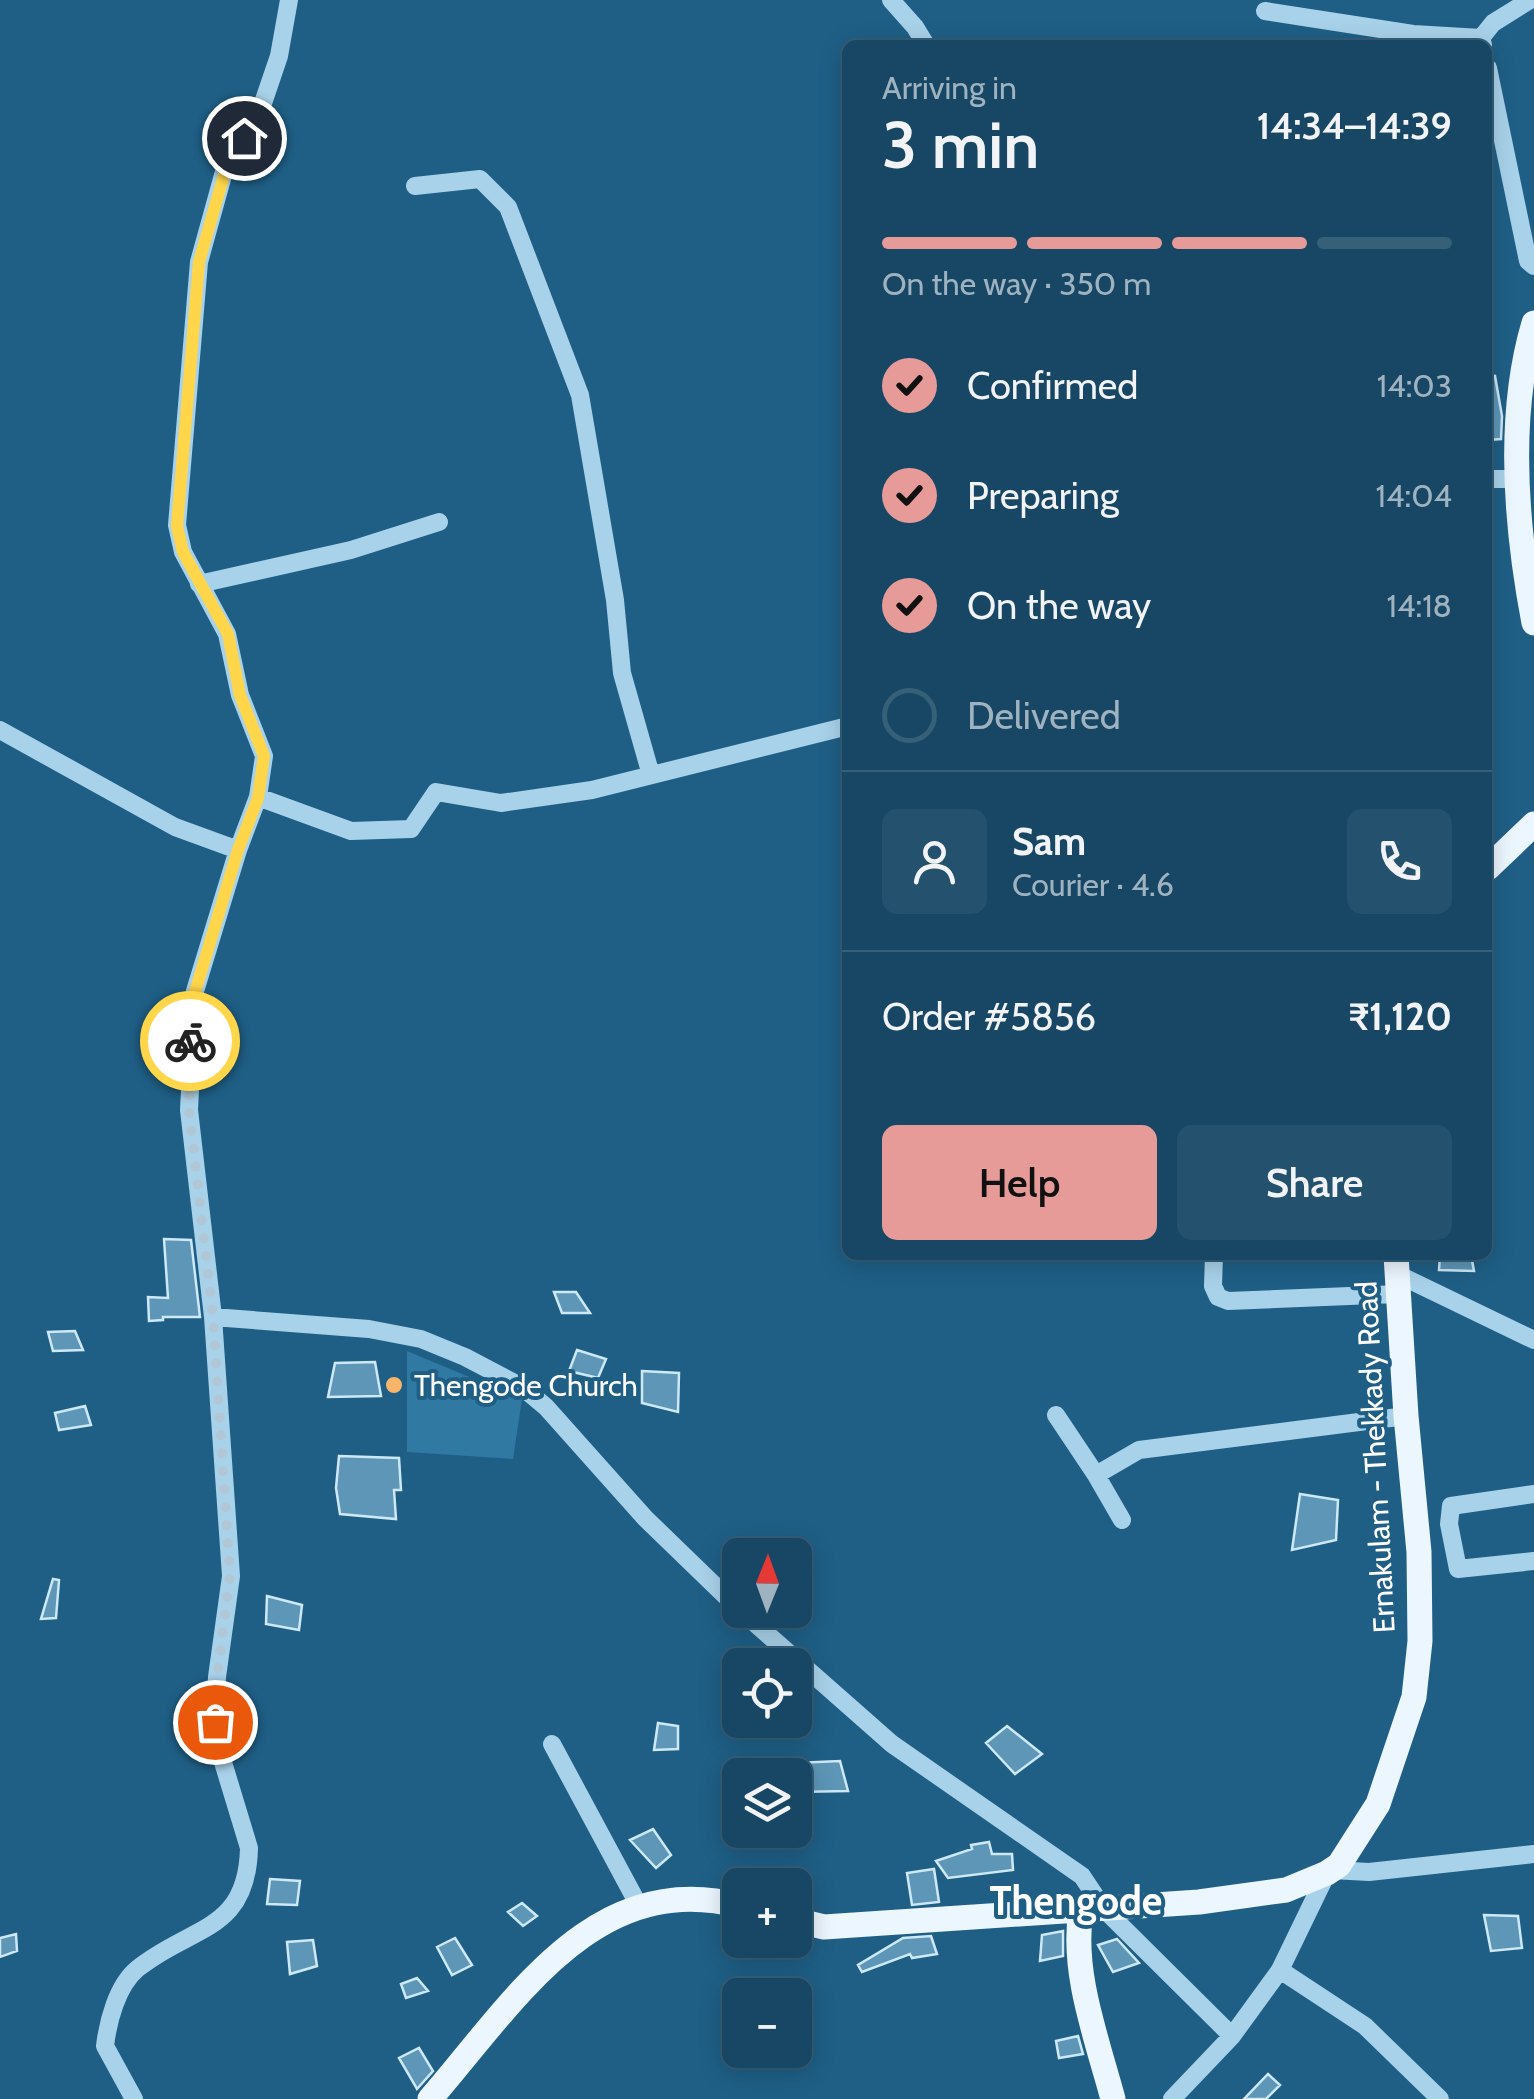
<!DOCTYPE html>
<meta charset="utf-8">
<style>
:root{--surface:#174764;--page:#24516d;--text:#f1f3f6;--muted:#9eb2bf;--line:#365f78;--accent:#e69b98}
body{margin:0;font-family:Cabin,sans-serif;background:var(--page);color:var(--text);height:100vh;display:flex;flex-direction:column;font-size:38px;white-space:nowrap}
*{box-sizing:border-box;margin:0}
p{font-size:32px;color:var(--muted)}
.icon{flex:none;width:55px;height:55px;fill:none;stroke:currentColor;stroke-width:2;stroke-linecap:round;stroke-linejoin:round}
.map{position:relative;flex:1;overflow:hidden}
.drawer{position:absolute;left:842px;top:40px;width:650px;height:1220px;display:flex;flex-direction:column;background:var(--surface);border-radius:15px;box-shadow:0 5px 25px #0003,0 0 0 2px var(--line)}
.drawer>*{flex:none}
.needle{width:65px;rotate:1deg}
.fabs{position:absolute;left:722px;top:1538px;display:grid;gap:20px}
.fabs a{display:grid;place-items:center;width:90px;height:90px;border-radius:15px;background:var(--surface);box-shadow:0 5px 25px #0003,0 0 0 2px var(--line);font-size:50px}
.pin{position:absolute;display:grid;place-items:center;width:85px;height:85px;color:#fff;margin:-42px;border:5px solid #fff;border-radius:50%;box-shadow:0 2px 10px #0007}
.courier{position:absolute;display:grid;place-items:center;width:100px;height:100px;margin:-50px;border:8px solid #ffd54a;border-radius:50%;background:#fff;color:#222;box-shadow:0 2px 12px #0007}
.head em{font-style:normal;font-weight:600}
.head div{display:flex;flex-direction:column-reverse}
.head{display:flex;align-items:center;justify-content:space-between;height:170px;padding:0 40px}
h1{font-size:65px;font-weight:600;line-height:75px}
.bar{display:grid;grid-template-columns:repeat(4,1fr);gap:15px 10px;align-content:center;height:120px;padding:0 40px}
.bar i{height:12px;border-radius:8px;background:var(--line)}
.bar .current{background:var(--accent)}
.bar p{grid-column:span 4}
.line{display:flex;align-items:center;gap:25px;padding:0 40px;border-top:2px solid var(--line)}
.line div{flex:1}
.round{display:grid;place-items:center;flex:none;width:105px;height:105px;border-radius:15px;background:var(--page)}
ol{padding:0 40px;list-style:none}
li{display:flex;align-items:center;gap:30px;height:110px}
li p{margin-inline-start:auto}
li .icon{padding:10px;border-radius:50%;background:var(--accent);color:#111;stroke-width:4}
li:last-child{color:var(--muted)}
li i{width:55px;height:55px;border:5px solid var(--line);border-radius:50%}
.action{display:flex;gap:20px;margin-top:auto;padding:20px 40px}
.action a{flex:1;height:115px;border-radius:15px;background:var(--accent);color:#111;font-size:40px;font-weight:600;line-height:115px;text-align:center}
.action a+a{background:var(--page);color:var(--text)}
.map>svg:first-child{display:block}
</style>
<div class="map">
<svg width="1534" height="2099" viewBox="0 0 1534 2099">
<rect width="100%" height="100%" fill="#1f5f86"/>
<path fill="#3079a2" d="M 407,1351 L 522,1399 L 513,1459 L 407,1452 Z"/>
<path fill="#5d96b7" stroke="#cde8f7" stroke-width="2.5" d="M 1495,376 L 1502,416 L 1501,439 L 1488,440 L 1488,377 Z
M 164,1239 L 191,1240 L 200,1317 L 163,1317 L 163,1320 L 149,1321 L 148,1297 L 168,1298 Z
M 1440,1255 L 1471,1255 L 1474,1271 L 1439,1270 Z
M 554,1292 L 576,1292 L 590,1313 L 562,1313 Z
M 75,1331 L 83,1350 L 53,1351 L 48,1332 Z
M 577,1350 L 606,1359 L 598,1378 L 569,1371 Z
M 375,1362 L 381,1396 L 328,1397 L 335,1363 Z
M 642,1371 L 679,1373 L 678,1412 L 642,1403 Z
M 85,1406 L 91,1425 L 59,1430 L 55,1413 Z
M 339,1456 L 399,1458 L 401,1490 L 394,1490 L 396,1519 L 340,1514 L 336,1488 Z
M 1300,1494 L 1338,1500 L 1336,1540 L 1292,1550 Z
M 53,1579 L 59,1580 L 56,1618 L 41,1619 Z
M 267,1596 L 302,1605 L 299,1630 L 266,1624 Z
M 658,1723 L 678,1726 L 678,1749 L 654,1750 Z
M 1007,1726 L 1042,1754 L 1015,1774 L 986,1743 Z
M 840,1761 L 848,1791 L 795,1792 L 795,1763 Z
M 653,1829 L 671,1855 L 656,1868 L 630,1840 Z
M 989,1842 L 992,1854 L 1012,1854 L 1013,1870 L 948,1878 L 936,1861 L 972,1849 L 971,1845 Z
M 934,1869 L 939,1902 L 912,1905 L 907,1873 Z
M 270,1879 L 300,1881 L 297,1905 L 267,1904 Z
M 522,1903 L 537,1916 L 523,1926 L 508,1912 Z
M 1484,1915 L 1518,1916 L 1522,1948 L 1491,1951 Z
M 1063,1931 L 1063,1956 L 1040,1961 L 1042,1935 Z
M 16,1934 L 17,1951 L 0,1957 L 0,1938 Z
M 931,1936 L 937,1954 L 912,1958 L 910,1954 L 862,1972 L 858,1965 L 903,1938 Z
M 455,1938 L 472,1965 L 452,1975 L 437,1947 Z
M 1117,1939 L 1139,1963 L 1113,1972 L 1098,1945 Z
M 313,1940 L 317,1966 L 290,1974 L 287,1942 Z
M 417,1978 L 428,1991 L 406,1998 L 401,1984 Z
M 1078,2036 L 1083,2054 L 1059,2058 L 1056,2041 Z
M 419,2048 L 433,2071 L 417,2089 L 399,2058 Z
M 1268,2074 L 1280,2085 L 1266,2099 L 1244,2099 Z"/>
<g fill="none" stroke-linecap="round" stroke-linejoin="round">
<path stroke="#a8d2ea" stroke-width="18" d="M 891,0 L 915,27 L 926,45
M 1265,11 L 1413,34 L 1481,38
M 1483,45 L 1481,38 L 1493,23 L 1530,0
M 1488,68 L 1528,261 L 1534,266
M 415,186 L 480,179 L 508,207 L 580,395 L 615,600 L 622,673 L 651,775
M 1488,479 L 1517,479
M 199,584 L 351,550 L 439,522
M 0,730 L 175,827 L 238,850
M 258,797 L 351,831 L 411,829 L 436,792 L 501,803 L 592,790 L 848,726
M 1214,1255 L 1213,1286 L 1218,1297 L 1228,1301 L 1398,1294
M 1397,1274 L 1534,1340
M 213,1317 L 369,1329 L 421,1339 L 465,1357 L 522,1387 L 546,1407 L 645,1518 L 740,1610
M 1056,1415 L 1096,1475
M 1534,1494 L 1451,1506 L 1449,1524 L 1458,1569 L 1534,1561
M 1122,1520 L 1096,1475 L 1139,1450 L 1406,1416
M 740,1610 L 892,1744 L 1082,1876 L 1104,1909 L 1232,2036
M 552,1744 L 638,1904
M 1332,1870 L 1369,1872 L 1534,1854
M 1280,1970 L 1365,2026 L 1440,2099
M 134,2099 L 105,2046 C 108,2021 117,1986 137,1969 C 191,1925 247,1933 249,1848 L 222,1759 L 215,1722 L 217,1677 L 231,1576 L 213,1317 L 189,1110 L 195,991 L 238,850 L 258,797 L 264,756 L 240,695 L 227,634 L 183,552 L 177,525 L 199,262 L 225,168 L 261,109 L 279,56 L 289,0
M 1172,2099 L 1232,2036 L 1280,1970 L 1327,1873"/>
<path stroke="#ecf6fe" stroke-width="25" d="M 1534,323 C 1506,417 1516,528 1534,623
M 1488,868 L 1534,824
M 1081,1911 C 1071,1972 1097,2039 1113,2099
M 795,1920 L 824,1927 L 1199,1902 L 1286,1890 L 1327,1873 L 1339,1865 L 1378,1804 L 1414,1697 L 1420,1641 L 1419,1552 L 1406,1416 L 1396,1255
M 430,2099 C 512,2005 594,1867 740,1906"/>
</g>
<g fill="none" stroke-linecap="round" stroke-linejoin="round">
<path stroke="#b1c7d5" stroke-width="10" stroke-dasharray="0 18" d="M 190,1041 L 189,1110 L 213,1317 L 230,1576 L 217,1677 L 215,1722"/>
<path stroke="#ffd54a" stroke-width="12" d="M 190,1041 L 195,992 L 238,850 L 258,798 L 264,756 L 240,695 L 228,634 L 183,552 L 177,526 L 199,262 L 226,168 L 244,138"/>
</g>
<circle fill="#f8b468" stroke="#1f5f86" stroke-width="4" cx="394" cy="1385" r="10"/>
<g text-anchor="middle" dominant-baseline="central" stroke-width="8" stroke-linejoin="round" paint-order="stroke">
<g font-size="30" fill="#fff" stroke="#1f5f86" text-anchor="start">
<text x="414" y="1385">Thengode Church</text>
</g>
<g font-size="30" fill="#fff" stroke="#1f5f86">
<text transform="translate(1375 1457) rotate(-93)">Ernakulam - Thekkady Road</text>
</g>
<g font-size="40" font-weight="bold" fill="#fff" stroke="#1f5f86">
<text x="1076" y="1900">Thengode</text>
</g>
</g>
</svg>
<div class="fabs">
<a><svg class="needle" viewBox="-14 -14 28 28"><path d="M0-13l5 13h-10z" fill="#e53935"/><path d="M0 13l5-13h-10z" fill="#9eb2bf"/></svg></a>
<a><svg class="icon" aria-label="locate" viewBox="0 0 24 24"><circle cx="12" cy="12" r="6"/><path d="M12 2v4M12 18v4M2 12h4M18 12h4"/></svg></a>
<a><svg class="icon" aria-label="layers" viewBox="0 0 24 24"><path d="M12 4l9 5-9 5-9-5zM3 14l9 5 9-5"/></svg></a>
<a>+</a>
<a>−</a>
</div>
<div class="pin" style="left:215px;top:1722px;background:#ea580c"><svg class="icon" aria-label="bag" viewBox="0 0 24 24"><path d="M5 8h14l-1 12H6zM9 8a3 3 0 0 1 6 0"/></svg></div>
<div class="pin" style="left:244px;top:138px;background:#1f2937"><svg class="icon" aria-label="home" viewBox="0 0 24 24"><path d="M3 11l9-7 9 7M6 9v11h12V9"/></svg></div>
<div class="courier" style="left:190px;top:1041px"><svg class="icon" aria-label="bike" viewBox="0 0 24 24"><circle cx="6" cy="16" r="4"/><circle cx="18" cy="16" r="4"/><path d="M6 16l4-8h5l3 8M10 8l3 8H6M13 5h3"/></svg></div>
<section class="drawer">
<div class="head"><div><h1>3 min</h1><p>Arriving in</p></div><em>14:34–14:39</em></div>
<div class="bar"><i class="current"></i><i class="current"></i><i class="current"></i><i></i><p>On the way · 350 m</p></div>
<ol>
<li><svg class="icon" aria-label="check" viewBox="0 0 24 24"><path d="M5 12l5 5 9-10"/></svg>Confirmed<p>14:03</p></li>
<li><svg class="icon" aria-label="check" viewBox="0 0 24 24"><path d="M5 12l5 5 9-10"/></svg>Preparing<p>14:04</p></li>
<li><svg class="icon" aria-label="check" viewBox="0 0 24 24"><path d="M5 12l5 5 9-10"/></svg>On the way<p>14:18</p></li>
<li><i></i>Delivered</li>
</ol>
<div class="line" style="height:180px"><a class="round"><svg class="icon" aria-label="person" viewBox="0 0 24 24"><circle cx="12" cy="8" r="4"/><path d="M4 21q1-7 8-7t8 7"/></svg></a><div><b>Sam</b><p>Courier · 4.6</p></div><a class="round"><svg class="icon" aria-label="phone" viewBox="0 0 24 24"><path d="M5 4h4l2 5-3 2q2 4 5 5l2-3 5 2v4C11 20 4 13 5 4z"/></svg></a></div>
<div class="line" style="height:130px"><div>Order #5856</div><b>₹1,120</b></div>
<div class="action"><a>Help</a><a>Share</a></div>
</section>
</div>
